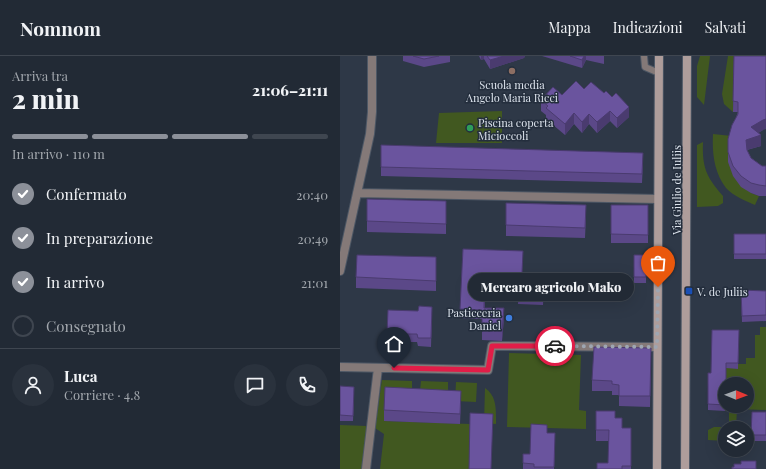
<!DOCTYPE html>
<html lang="it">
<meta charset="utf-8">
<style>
:root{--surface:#222a35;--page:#2a323d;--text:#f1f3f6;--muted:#a2a7ad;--line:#3f4650;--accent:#8c9099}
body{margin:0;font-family:"Playfair Display",serif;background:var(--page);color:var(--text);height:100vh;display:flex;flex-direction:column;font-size:15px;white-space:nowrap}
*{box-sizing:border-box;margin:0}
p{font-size:13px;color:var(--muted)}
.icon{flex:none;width:22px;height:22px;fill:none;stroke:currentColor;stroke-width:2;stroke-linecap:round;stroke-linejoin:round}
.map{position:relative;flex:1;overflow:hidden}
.sheet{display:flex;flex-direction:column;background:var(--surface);width:340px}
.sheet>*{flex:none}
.needle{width:26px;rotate:91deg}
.buttons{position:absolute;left:378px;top:321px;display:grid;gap:8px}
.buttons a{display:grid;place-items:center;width:36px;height:36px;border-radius:50%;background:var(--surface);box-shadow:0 4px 16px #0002,0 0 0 1px var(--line);font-size:20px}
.pin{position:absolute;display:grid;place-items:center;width:34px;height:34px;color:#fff;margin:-41px -17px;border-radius:50% 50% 50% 0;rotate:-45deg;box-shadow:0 0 4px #0007}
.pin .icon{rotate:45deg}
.courier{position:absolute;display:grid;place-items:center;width:40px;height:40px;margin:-20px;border:3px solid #e11d48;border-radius:50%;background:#fff;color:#222;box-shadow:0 1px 5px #0007}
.bubble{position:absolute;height:28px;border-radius:14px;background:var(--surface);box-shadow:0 4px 16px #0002,0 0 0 1px var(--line);font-size:13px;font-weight:800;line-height:28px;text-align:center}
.head em{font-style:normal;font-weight:800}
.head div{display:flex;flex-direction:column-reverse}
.head{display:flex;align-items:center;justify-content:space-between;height:68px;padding:0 12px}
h1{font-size:26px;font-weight:800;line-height:30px}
.bar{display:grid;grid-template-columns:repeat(4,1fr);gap:6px 4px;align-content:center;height:48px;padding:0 12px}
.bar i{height:5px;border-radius:3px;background:var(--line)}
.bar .selected{background:var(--accent)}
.bar p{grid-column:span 4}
.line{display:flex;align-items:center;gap:10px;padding:0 12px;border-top:1px solid var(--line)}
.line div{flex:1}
.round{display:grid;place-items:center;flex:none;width:42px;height:42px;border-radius:21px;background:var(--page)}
ol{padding:0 12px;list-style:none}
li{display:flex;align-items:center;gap:12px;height:44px}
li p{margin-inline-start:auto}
li .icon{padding:4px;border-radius:50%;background:var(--accent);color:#fff;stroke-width:4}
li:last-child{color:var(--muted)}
li i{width:22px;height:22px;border:2px solid var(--line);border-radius:50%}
header{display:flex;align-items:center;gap:24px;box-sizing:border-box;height:56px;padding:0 20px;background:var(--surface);border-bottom:1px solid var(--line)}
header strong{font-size:19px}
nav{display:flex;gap:22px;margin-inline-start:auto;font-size:14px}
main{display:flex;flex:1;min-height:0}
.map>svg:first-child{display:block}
</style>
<header>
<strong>Nomnom</strong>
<nav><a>Mappa</a><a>Indicazioni</a><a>Salvati</a></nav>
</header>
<main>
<section class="sheet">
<div class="head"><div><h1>2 min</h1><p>Arriva tra</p></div><em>21:06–21:11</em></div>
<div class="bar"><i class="selected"></i><i class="selected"></i><i class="selected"></i><i></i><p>In arrivo · 110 m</p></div>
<ol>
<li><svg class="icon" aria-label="check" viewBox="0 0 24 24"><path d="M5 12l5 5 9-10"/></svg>Confermato<p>20:40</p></li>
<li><svg class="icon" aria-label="check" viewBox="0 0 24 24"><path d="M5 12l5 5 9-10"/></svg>In preparazione<p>20:49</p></li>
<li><svg class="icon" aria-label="check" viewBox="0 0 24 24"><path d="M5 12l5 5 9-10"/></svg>In arrivo<p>21:01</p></li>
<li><i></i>Consegnato</li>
</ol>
<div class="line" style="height:72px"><a class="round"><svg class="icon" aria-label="person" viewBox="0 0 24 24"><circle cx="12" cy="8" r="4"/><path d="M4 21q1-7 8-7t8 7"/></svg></a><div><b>Luca</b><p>Corriere · 4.8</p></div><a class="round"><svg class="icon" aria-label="chat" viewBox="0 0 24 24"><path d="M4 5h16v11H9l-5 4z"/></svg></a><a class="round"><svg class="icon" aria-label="phone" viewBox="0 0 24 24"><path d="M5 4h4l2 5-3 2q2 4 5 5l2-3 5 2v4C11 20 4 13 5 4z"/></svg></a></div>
</section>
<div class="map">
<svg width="426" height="413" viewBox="0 0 426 413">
<rect width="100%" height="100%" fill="#2e3847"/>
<path fill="#415820" d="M 360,0 L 370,0 L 364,49 L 357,41 L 357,10 Z
M 388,0 L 394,0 L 393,56 L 384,48 L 382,38 Z
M 162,55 L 162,87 L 96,87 L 99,57 Z
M 373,78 L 392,80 L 411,137 L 419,140 L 415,149 C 406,145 393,140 386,132 C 374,116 372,97 373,78 Z
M 363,86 C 362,111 366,121 383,140 L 383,147 L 378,150 L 357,151 L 357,89 Z
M 420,271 L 426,271 L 426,354 L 397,353 L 396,372 L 385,372 L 385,385 L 368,384 L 368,374 L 374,371 L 389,371 L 389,355 L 385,355 L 385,350 L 407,350 L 407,328 L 386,328 L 386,312 L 398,308 L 406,308 L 406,302 L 415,302 L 415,279 L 420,279 Z
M 169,297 L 241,299 L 239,354 L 246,355 L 246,373 L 167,371 Z
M 42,324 L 72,325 L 72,343 L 44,365 L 130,368 L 129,413 L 40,413 L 44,378 L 35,372 Z
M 81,325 L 108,326 L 108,345 L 79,344 Z
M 116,326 L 137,327 L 136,346 L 115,345 Z
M 145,332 C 157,340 156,354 156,368 L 144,367 Z
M 0,369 L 27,370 L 22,413 L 0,413 Z"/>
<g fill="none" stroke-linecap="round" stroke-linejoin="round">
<defs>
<path id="service" d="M 304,0 L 305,11 L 319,17"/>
<path id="minor" d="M 17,137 L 318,143
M 0,215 L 30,78 L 32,56 L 32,0
M 0,311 L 148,314 L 152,290 L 317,291
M 26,413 L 38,312"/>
<path id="secondary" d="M 317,413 L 319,0
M 345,413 L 347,0"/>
</defs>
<use href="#service" stroke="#4d5765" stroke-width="8"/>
<use href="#minor" stroke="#4d5765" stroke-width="10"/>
<use href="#secondary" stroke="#4d5765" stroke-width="10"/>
<use href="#service" stroke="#847978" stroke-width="6"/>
<use href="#minor" stroke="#847978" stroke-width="8"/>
<use href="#secondary" stroke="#ae9d9b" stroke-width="8"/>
</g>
<path fill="#5b4888" d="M 63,0 L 110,0 L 110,6 L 84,11 L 63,5 Z
M 139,0 L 185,0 L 184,2 L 150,13 L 144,3 L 141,4 Z
M 202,0 L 264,0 L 264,8 L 246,4 L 242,12 Z
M 394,0 L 423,74 L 418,77 L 421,90 L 407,94 L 411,102 L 422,110 L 426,110 L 426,140 L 419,140 L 411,137 L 401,131 L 393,120 L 388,106 L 388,83 L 398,56 L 393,56 Z
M 244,33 L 289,61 L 277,72 L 270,65 L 257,77 L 249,68 L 242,77 L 234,68 L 225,79 L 206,63 L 206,59 L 201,55 L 201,44 Z
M 41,89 L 303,106 L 302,127 L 41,120 Z
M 106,145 L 106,178 L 27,176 L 27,165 Z
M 166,147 L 246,160 L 245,182 L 166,180 Z
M 271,149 L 308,149 L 308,187 L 271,187 Z
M 394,178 L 426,178 L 426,203 L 394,203 Z
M 123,193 L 182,217 L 204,227 L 203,249 L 178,248 L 179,229 L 145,227 L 145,252 L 164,261 L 162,285 L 142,284 L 142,263 L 120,262 Z
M 294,199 L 306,199 L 306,227 L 294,227 Z
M 96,212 L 96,235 L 16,232 L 16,221 Z
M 401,234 L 426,235 L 426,265 L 402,266 Z
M 78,255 L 92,259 L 91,291 L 78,290 L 77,286 L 47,286 L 47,278 Z
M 399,274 L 398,313 L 386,312 L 385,328 L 385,355 L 368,354 L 368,317 L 371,317 Z
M 311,292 L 310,351 L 279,350 L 279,339 L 272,339 L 272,335 L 252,335 L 252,324 Z
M 0,330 L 14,337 L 13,365 L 0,365 Z
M 121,345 L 120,368 L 44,365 L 44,354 Z
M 256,355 L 275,362 L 282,372 L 291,372 L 291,413 L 257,413 L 268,407 L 269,385 L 256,385 Z
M 426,356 L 426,385 L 411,385 L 411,379 Z
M 207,377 L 215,377 L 214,413 L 183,413 L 183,398 L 190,398 Z"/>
<path fill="#4a3b6f" d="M 141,0 L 144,0 L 144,3 L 141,4 Z
M 164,0 L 185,0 L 184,2 L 150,13 L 150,4 Z
M 244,0 L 246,0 L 246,4 L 242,12 L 242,4 Z
M 289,51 L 289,61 L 277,72 L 277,62 Z
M 270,55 L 270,65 L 257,77 L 257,66 Z
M 234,57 L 234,68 L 225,79 L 225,68 Z
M 249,58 L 249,68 L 242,77 L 242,66 Z
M 426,63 L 426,73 L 423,74 L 411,82 L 411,71 L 423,64 Z
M 421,79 L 421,90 L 406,94 L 406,84 Z
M 164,252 L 164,261 L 162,285 L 162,275 Z"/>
<path fill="#6a549e" stroke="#4a3b6f" d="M 73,0 L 99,0 L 84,3 Z
M 147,0 L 164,0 L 150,4 Z
M 230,0 L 244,0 L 242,4 Z
M 394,0 L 426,0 L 426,63 L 423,64 L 411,71 L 421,79 L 406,84 L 407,94 L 411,102 L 422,110 L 426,110 L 426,130 L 419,129 L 411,127 L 401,120 L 393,110 L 388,96 L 388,83 L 392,69 L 398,58 L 398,46 L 393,45 Z
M 236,25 L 244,33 L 251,26 L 264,37 L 266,35 L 272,41 L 276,37 L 289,51 L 277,62 L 270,55 L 257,66 L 249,58 L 242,66 L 234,57 L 225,68 L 206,52 L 208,50 L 201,44 L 213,31 L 222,39 Z
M 41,89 L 303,97 L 302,118 L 41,111 Z
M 27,143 L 106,145 L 106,168 L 27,165 Z
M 166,147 L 246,149 L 245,172 L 166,169 Z
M 271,149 L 308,149 L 308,179 L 271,178 Z
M 394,178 L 426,178 L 426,198 L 394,198 Z
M 123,193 L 183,195 L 182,217 L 204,218 L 203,240 L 178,239 L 179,220 L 145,218 L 144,252 L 164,252 L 162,275 L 142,275 L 142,254 L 120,253 Z
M 17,199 L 96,201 L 96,225 L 16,221 Z
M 294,199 L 306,199 L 306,221 L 294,221 Z
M 401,234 L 426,235 L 426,259 L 402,260 Z
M 79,250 L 92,251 L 91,282 L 78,282 L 77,278 L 47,278 L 48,254 L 78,255 Z
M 372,274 L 399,274 L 398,307 L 386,307 L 386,328 L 385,328 L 385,349 L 368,348 L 368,317 L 371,317 Z
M 254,291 L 311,292 L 310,340 L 279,340 L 279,329 L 272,328 L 272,325 L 252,324 Z
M 0,330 L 14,331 L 13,360 L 0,359 Z
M 45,331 L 121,335 L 120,358 L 44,354 Z
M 256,355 L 275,355 L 275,362 L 282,362 L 282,372 L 291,372 L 291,410 L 282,410 L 282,413 L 257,413 L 257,407 L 268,407 L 269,374 L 256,374 Z
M 412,356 L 426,356 L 426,379 L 411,379 Z
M 130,357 L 153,358 L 151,413 L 129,413 Z
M 191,368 L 207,369 L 207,377 L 215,377 L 214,411 L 194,411 L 194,408 L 183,407 L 183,398 L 190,398 Z
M 401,405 L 416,405 L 416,413 L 392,413 L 392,411 L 394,411 L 394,408 L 401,408 Z"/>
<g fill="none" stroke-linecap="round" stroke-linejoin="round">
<path stroke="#9ea6b2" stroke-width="4" stroke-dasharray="0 7.2" d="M 215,290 L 317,291 L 318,231"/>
<path stroke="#e11d48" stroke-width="5" d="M 54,312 L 148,314 L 152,290 L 215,290"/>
</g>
<circle fill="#8d6e63" stroke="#242e3d" stroke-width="1.5" cx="172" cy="15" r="4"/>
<circle fill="#2e9e5b" stroke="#242e3d" stroke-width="1.5" cx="130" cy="72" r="4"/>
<rect fill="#1a4fb4" stroke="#242e3d" stroke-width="1.5" x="345" y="231" width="8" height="8" rx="2"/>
<circle fill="#3f7fe0" stroke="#242e3d" stroke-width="1.5" cx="169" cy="262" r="4"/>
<g text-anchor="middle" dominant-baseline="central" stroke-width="3" stroke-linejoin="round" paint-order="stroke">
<g font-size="11" fill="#dbe2eb" stroke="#242e3d" text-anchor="start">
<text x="172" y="28" text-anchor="middle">Scuola media<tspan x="172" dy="13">Angelo Maria Ricci</tspan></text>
<text x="138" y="66">Piscina coperta<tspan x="138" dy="13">Micioccoli</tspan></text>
<text x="357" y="235">V. de Juliis</text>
<text x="161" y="256" text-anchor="end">Pasticceria<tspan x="161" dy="13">Daniel</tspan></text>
</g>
<g font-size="11" fill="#dbe2eb" stroke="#242e3d">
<text transform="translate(336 134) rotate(-90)">Via Giulio de Iuliis</text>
</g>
</g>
</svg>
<div class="buttons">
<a><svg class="needle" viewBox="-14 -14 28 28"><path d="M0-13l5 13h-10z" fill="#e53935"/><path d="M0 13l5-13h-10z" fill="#a2a7ad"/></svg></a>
<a><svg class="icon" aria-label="layers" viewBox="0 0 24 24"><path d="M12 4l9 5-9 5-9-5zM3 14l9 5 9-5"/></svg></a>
</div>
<div class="pin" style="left:318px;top:231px;background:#ea580c"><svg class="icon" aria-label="bag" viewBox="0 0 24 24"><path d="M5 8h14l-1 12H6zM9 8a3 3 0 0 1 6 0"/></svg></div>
<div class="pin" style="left:54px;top:312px;background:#1f2937"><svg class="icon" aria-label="home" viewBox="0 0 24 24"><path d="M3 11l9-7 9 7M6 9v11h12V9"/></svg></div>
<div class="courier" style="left:215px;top:290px"><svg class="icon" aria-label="car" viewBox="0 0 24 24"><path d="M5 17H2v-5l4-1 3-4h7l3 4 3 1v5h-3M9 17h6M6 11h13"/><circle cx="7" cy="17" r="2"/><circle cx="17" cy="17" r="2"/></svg></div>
<div class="bubble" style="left:128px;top:217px;width:166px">Mercaro agricolo Mako</div>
</div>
</main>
